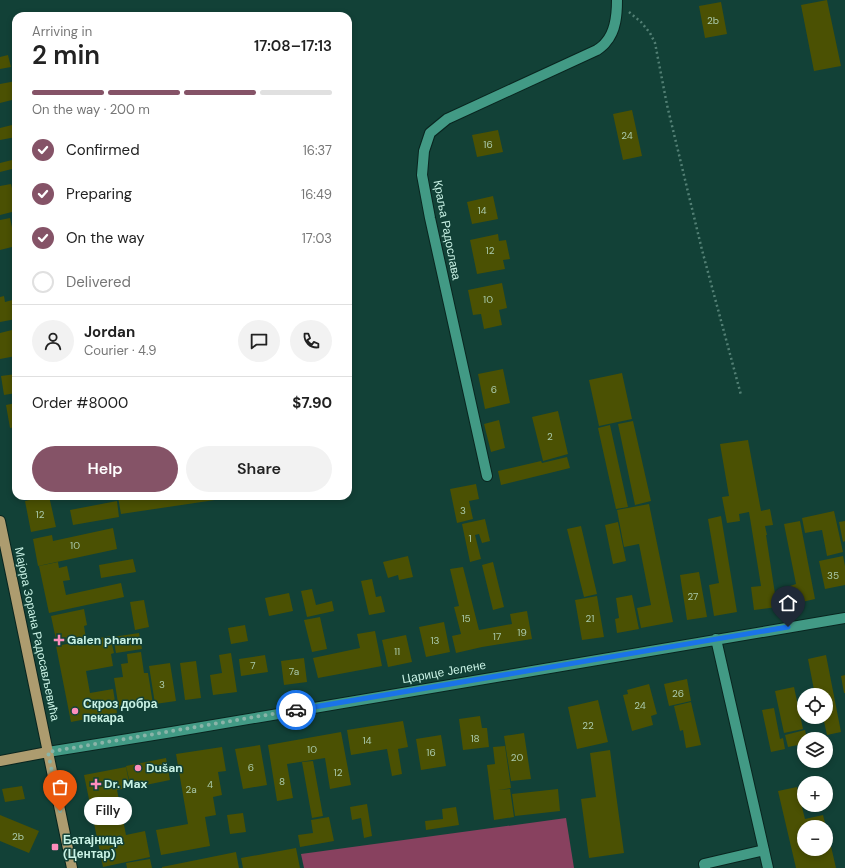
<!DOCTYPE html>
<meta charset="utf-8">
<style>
:root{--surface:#fff;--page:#f2f2f2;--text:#222;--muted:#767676;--line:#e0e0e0;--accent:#855367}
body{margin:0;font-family:"DM Sans",sans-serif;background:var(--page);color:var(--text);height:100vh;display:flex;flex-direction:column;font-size:15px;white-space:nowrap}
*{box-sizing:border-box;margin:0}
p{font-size:13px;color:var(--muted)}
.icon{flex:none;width:22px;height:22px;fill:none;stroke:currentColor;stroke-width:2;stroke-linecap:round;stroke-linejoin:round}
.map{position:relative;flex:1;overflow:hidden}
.details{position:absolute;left:12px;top:12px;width:340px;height:488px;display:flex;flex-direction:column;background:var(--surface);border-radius:12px;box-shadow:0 2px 6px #0003}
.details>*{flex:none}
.tools{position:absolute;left:797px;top:688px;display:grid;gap:8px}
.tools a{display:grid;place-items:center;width:36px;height:36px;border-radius:50%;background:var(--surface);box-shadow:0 2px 6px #0003;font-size:20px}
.pin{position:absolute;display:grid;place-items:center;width:34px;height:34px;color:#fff;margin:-41px -17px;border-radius:50% 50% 50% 0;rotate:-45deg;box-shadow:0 0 4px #0007}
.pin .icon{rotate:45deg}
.courier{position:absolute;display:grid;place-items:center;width:40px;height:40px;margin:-20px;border:3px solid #1a73e8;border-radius:50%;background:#fff;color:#222;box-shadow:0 1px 5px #0007}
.bubble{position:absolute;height:28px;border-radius:14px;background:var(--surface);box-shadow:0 2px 6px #0003;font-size:13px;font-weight:600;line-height:28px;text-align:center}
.overview em{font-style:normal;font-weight:600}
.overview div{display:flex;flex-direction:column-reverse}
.overview{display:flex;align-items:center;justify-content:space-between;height:68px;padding:0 20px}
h1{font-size:26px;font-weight:600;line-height:30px}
.bar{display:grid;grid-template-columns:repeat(4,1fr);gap:6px 4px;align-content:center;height:48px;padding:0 20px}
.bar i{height:5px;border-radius:3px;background:var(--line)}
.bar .selected{background:var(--accent)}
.bar p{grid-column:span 4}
.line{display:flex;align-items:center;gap:10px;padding:0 20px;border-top:1px solid var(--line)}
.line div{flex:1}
.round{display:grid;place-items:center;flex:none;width:42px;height:42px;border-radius:21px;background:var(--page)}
ol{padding:0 20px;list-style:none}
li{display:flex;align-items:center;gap:12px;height:44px}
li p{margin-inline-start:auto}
li .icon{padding:4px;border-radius:50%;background:var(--accent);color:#fff;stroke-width:4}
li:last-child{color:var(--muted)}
li i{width:22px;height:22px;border:2px solid var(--line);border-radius:50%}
.action{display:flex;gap:8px;margin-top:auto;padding:8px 20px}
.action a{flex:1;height:46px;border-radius:24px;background:var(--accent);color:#fff;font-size:16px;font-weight:600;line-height:46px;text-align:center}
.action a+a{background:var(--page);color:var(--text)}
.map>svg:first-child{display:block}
</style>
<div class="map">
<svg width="845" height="868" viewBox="0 0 845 868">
<rect width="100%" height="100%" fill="#124137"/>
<path fill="#88415f" d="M 566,818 L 574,868 L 304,868 L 301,854 Z"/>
<path fill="#4b5103" d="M 827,0 L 841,66 L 814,71 L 801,5 Z
M 721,2 L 727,34 L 705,38 L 699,6 Z
M 8,55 L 11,67 L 0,69 L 0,57 Z
M 16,81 L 16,99 L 0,103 L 0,84 Z
M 632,110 L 642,156 L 623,160 L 613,114 Z
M 16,124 L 16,137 L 0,140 L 0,128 Z
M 498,130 L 503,152 L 477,157 L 472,135 Z
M 16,159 L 16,168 L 0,172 L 0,163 Z
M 11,184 L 16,205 L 16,211 L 0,215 L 0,186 Z
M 493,196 L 498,219 L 472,224 L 467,202 Z
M 10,218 L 16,246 L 0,250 L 0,220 Z
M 498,234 L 499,241 L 506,240 L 510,259 L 503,260 L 505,269 L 477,274 L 470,240 Z
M 502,283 L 507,308 L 499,310 L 502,325 L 484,329 L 481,314 L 473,315 L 468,290 Z
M 4,296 L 5,302 L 16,299 L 16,319 L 0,322 L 0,297 Z
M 12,330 L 14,336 L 16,336 L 16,356 L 0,359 L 0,333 Z
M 503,369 L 510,403 L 485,409 L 478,374 Z
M 622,373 L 632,419 L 599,426 L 589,380 Z
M 16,374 L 16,393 L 4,395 L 1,376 Z
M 16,403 L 16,427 L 10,428 L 6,405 Z
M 558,411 L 568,454 L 543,461 L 532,417 Z
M 499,420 L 505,448 L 491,452 L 484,424 Z
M 633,421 L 651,501 L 635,505 L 618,424 Z
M 610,425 L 628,507 L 616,509 L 598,428 Z
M 13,432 L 16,432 L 16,446 L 15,446 Z
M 748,440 L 761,511 L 770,509 L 773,525 L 765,526 L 767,535 L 766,535 L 777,607 L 754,610 L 751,587 L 761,586 L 749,512 L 739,514 L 740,521 L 727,523 L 722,497 L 729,496 L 720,444 Z
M 567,457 L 570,468 L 501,485 L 498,471 L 541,461 L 542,463 Z
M 476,484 L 479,499 L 469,501 L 473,519 L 457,523 L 450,489 Z
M 49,496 L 56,527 L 31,532 L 25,501 Z
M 127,496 L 235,496 L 235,497 L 121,514 L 118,497 Z
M 117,501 L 119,517 L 73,525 L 70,510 Z
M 649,504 L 673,622 L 641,628 L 637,608 L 651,605 L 639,544 L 624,547 L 617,510 Z
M 834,511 L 843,552 L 827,556 L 822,530 L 805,533 L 802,518 Z
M 721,516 L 737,612 L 714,616 L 709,585 L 719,583 L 708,519 Z
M 485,519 L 490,541 L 482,543 L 479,534 L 475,535 L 481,559 L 470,562 L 462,524 Z
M 800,521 L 815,599 L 793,604 L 790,586 L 796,584 L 784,524 Z
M 845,521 L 845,541 L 843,542 L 839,522 Z
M 618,522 L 626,561 L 613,564 L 605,525 Z
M 581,526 L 597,594 L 584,597 L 567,529 Z
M 113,528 L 117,549 L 38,566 L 33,539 L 52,535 L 53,541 Z
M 408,556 L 413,577 L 399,580 L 398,575 L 388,578 L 383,562 Z
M 843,556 L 845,566 L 845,585 L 825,589 L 819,561 Z
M 133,559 L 136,572 L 101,578 L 99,565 Z
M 58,562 L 59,568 L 67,566 L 70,580 L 63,581 L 66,595 L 121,583 L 124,597 L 49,613 L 39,566 Z
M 493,562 L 504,607 L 493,610 L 482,565 Z
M 463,567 L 479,630 L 512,624 L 510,614 L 527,611 L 532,639 L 482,647 L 456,653 L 452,636 L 461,634 L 454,607 L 459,606 L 450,569 Z
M 699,572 L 707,617 L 687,620 L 680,575 Z
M 372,579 L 376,597 L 381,596 L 385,612 L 369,615 L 361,581 Z
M 312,589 L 316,605 L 332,601 L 334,611 L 307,617 L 301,591 Z
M 289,593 L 293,611 L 269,616 L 265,598 Z
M 632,595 L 639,629 L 617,633 L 615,619 L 619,618 L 616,598 Z
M 597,596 L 604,637 L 582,640 L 575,600 Z
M 144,600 L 149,627 L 135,630 L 130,602 Z
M 84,609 L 87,625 L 84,626 L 86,639 L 57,644 L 51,616 Z
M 320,617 L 327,649 L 312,652 L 304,620 Z
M 444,622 L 450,652 L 426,657 L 419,627 Z
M 245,625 L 248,641 L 231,644 L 228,628 Z
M 375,631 L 382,666 L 318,678 L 313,658 L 360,648 L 357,634 Z
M 139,633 L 142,649 L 116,653 L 113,637 Z
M 406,635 L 412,662 L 388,667 L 382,640 Z
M 110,636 L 114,653 L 111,654 L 113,666 L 86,671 L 90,693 L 113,689 L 117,713 L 71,722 L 56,646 Z
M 141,652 L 144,673 L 148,673 L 153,704 L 119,709 L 114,678 L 123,677 L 121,664 L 128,663 L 127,654 Z
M 231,653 L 237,692 L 213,695 L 210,675 L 222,673 L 219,655 Z
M 265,655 L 268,672 L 241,676 L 239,659 Z
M 826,655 L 841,732 L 827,735 L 823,717 L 826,717 L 826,695 L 815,695 L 808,659 Z
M 304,658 L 307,682 L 284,685 L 281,661 Z
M 196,661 L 201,698 L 185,700 L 180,663 Z
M 170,663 L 176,701 L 155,704 L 149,666 Z
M 845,675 L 845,693 L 844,693 L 841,676 Z
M 687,679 L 691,701 L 669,706 L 664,684 Z
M 649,684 L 657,714 L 651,716 L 653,725 L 632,731 L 623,695 L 628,694 L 627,690 Z
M 794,687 L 803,729 L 784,733 L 775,691 Z
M 598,700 L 608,742 L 577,749 L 568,707 Z
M 691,702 L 701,745 L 686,748 L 683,730 L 680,731 L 674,706 Z
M 774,708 L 780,739 L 783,738 L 785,749 L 771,752 L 762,710 Z
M 480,716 L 482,728 L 487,728 L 489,747 L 463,750 L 459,719 Z
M 403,721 L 408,747 L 398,749 L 402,774 L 392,776 L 387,749 L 351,755 L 347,730 Z
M 805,730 L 807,739 L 804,739 L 804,760 L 801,761 L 798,745 L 788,747 L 785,735 Z
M 341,732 L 351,785 L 330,789 L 325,758 L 287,764 L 293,798 L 277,801 L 268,745 Z
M 524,733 L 531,779 L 511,781 L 504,736 Z
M 441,735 L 446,766 L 421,770 L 416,739 Z
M 260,745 L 267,785 L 243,789 L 235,749 Z
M 505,746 L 511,788 L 498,790 L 510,789 L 514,817 L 494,820 L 487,765 L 495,764 L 493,747 Z
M 222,747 L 226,771 L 218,772 L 222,795 L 213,797 L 216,815 L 205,817 L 210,846 L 161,855 L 156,830 L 188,824 L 176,754 Z
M 610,750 L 624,853 L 589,858 L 581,799 L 596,797 L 590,753 Z
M 166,758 L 170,780 L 131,788 L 126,766 Z
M 313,761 L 323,816 L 312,818 L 302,762 Z
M 126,767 L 130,787 L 117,790 L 126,835 L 145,831 L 150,857 L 103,867 L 84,775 Z
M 22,786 L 25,799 L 5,802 L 2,789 Z
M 797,787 L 805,819 L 823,815 L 826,827 L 804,827 L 804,849 L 826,849 L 827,829 L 836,868 L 796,868 L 778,791 Z
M 558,789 L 560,811 L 515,816 L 512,794 Z
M 367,804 L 372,836 L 364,838 L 361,818 L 352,820 L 350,807 Z
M 456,807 L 459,825 L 426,830 L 425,821 L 443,819 L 442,809 Z
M 243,813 L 246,832 L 230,834 L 227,815 Z
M 0,815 L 39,831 L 29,853 L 0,841 Z
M 329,817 L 334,841 L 300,847 L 298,835 L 313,833 L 311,820 Z
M 296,848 L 300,868 L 243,868 L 241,858 Z
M 236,852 L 239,868 L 162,868 L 162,867 Z
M 150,859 L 152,868 L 127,868 L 126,863 Z"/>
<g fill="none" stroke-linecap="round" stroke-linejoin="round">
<defs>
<path id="minor" d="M 487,476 L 430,218 L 422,175 L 424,151 L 430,133 L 447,119 L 597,50 C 600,48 604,45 606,42 C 616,31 617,14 617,0
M 716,639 L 768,868
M 48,752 L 172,732 L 845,618
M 705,868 L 704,864 L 764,850"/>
<path id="major" d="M 0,521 L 72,868
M 0,761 L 48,752"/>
</defs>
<use href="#minor" stroke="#09251f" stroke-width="12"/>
<use href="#major" stroke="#09251f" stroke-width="12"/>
<path stroke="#538075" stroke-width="2.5" stroke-dasharray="2 3" stroke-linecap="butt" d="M 629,12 L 641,22 L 650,33 L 655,43 L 667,105 L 702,250 L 741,395"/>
<use href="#minor" stroke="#429a85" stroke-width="10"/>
<use href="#major" stroke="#ad9c6f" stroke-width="10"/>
</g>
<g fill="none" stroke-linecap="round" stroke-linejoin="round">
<path stroke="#89b4a8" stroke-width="4" stroke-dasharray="0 7.2" d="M 60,811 L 48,752 L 296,710"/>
<path stroke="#1a73e8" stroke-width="5" d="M 296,710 L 788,627"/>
</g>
<g fill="#fe8ebc" stroke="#124137" stroke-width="1.5">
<path d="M57 634h4v4h4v4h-4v4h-4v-4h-4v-4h4z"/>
<circle cx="75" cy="711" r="4"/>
<circle cx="138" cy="768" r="4"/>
<path d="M94 778h4v4h4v4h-4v4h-4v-4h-4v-4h4z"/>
<rect x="51" y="843" width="8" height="8" rx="2"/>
</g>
<g text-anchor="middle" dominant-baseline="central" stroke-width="3" stroke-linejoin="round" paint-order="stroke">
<g font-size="10" fill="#aacaac">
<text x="713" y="20">2b</text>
<text x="627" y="135">24</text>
<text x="488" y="144">16</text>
<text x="482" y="210">14</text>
<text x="490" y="250">12</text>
<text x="488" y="299">10</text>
<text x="494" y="389">6</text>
<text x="550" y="436">2</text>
<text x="463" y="510">3</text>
<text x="40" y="514">12</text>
<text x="470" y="538">1</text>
<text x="75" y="545">10</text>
<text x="833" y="575">35</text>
<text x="693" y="596">27</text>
<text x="466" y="618">15</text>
<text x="590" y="618">21</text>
<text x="522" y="632">19</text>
<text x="497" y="636">17</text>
<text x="435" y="640">13</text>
<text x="397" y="651">11</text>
<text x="253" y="665">7</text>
<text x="294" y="671">7a</text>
<text x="162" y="684">3</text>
<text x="678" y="693">26</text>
<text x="640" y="705">24</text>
<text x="588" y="725">22</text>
<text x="475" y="738">18</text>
<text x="367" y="740">14</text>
<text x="312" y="749">10</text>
<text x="431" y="752">16</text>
<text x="517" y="757">20</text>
<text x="251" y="767">6</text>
<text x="338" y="772">12</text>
<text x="282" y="781">8</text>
<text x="210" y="784">4</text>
<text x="191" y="789">2a</text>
<text x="18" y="836">2b</text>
</g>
<g font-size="12" fill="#c9f2e5" stroke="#124137">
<text transform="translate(447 230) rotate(79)">Краља Радослава</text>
<text transform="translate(37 634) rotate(78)">Мајора Зорана Радосављевића</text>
<text transform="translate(444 672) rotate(-10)">Царице Јелене</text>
</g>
<g font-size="12" font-weight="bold" fill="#c9f2e5" stroke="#124137" text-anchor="start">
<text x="67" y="640">Galen pharm</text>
<text x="83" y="704">Скроз добра<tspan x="83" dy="14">пекара</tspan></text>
<text x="146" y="768">Dušan</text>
<text x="104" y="784">Dr. Max</text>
<text x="63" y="840">Батајница<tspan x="63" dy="14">(Центар)</tspan></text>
</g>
</g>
</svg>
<div class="tools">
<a><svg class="icon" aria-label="locate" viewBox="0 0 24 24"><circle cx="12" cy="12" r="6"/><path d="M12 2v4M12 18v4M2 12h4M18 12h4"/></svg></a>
<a><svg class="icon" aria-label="layers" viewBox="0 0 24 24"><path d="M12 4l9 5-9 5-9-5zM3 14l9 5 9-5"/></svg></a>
<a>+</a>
<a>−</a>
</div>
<div class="pin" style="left:60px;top:811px;background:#ea580c"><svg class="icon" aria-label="bag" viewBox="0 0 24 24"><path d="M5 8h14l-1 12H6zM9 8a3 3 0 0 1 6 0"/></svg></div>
<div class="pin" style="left:788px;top:627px;background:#1f2937"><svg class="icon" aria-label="home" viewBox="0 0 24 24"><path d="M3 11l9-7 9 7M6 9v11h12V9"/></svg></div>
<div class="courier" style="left:296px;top:710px"><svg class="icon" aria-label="car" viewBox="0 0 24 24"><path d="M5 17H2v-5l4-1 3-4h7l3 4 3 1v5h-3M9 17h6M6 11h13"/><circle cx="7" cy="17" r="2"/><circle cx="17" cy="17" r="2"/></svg></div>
<div class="bubble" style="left:84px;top:797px;width:48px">Filly</div>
<section class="details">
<div class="overview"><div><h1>2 min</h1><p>Arriving in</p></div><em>17:08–17:13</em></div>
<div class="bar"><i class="selected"></i><i class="selected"></i><i class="selected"></i><i></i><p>On the way · 200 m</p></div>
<ol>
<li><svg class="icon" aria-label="check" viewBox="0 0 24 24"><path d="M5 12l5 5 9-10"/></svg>Confirmed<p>16:37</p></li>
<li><svg class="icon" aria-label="check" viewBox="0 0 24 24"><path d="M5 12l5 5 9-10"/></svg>Preparing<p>16:49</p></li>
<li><svg class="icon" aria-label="check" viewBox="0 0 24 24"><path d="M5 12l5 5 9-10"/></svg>On the way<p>17:03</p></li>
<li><i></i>Delivered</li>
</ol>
<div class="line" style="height:72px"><a class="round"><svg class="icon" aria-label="person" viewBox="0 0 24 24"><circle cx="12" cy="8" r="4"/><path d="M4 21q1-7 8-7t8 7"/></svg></a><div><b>Jordan</b><p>Courier · 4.9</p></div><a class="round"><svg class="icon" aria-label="chat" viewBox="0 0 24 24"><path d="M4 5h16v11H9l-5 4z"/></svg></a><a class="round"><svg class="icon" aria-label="phone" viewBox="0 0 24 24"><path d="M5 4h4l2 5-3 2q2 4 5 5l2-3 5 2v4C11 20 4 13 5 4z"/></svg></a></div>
<div class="line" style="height:52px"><div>Order #8000</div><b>$7.90</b></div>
<div class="action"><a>Help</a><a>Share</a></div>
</section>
</div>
